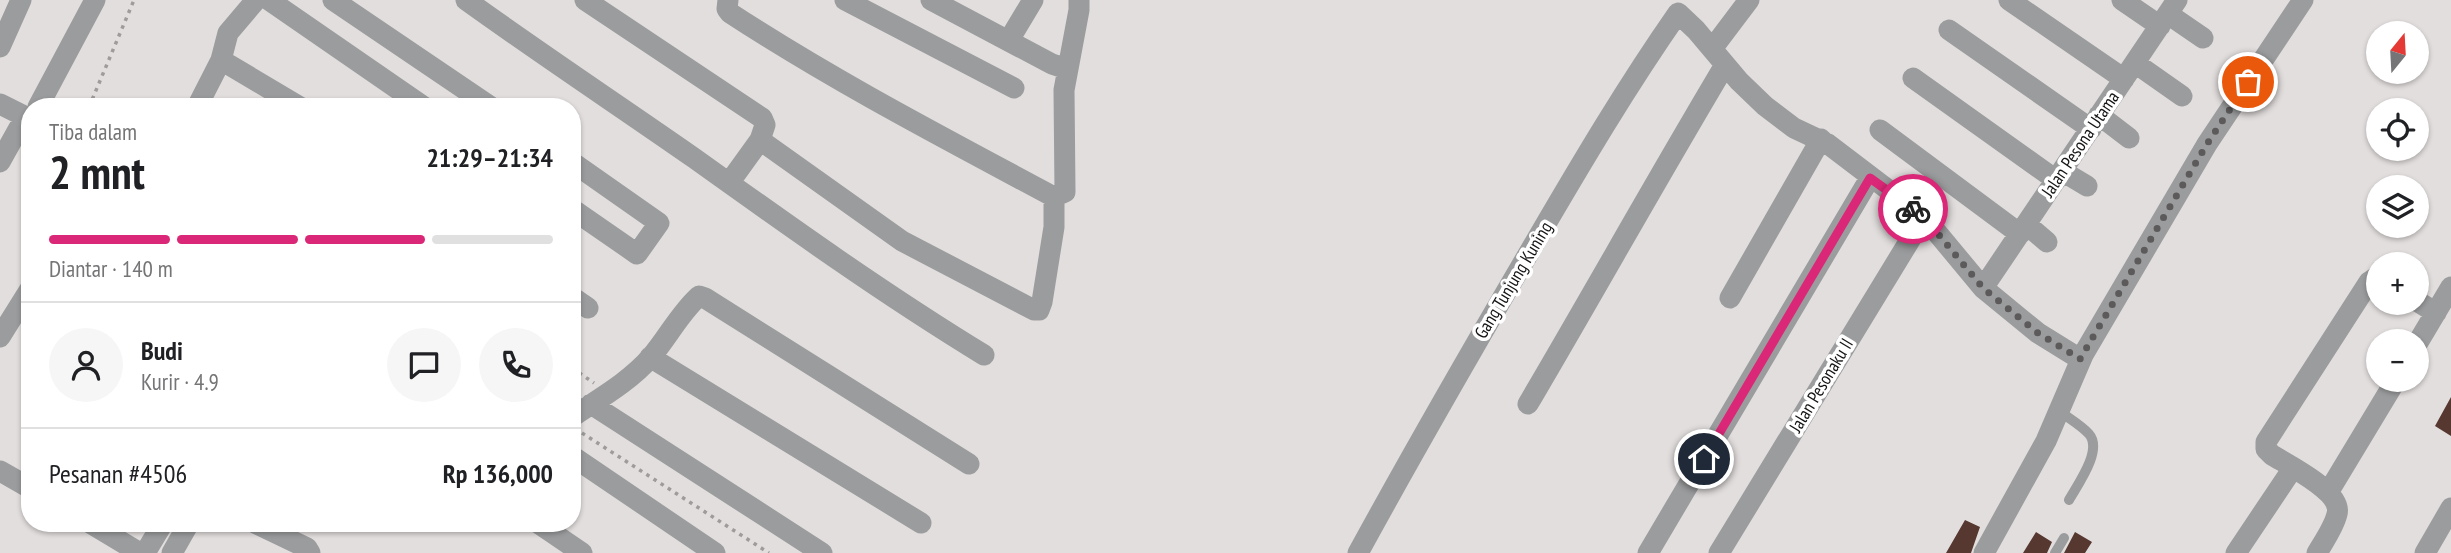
<!DOCTYPE html>
<html lang="id">
<meta charset="utf-8">
<style>
:root{--surface:#fff;--page:#f6f6f6;--text:#202124;--muted:#757577;--line:#e0e0e0;--accent:#db2777}
body{margin:0;font-family:"PT Sans Narrow",sans-serif;background:var(--page);color:var(--text);height:100vh;display:flex;flex-direction:column;font-size:26px;white-space:nowrap}
*{box-sizing:border-box;margin:0}
p{font-size:23px;color:var(--muted)}
.icon{flex:none;width:38px;height:38px;fill:none;stroke:currentColor;stroke-width:2;stroke-linecap:round;stroke-linejoin:round}
.map{position:relative;flex:1;overflow:hidden}
.sheet{position:absolute;left:21px;top:98px;width:560px;height:434px;display:flex;flex-direction:column;background:var(--surface);border-radius:28px;box-shadow:0 2px 5px #0004}
.sheet>*{flex:none}
.needle{width:46px;rotate:18deg}
.tools{position:absolute;left:2366px;top:21px;display:grid;gap:14px}
.tools a{display:grid;place-items:center;width:63px;height:63px;border-radius:50%;background:var(--surface);box-shadow:0 2px 5px #0004;font-size:35px}
.pin{position:absolute;display:grid;place-items:center;width:60px;height:60px;color:#fff;margin:-30px;border:4px solid #fff;border-radius:50%;box-shadow:0 2px 7px #0007}
.courier{position:absolute;display:grid;place-items:center;width:70px;height:70px;margin:-35px;border:5px solid #db2777;border-radius:50%;background:#fff;color:#222;box-shadow:0 2px 9px #0007}
.head em{font-style:normal;font-weight:700}
.head div{display:flex;flex-direction:column-reverse}
.head{display:flex;align-items:center;justify-content:space-between;height:119px;padding:0 28px}
h1{font-size:46px;font-weight:700;line-height:52px}
.bar{display:grid;grid-template-columns:repeat(4,1fr);gap:10px 7px;align-content:center;height:84px;padding:0 28px}
.bar i{height:9px;border-radius:5px;background:var(--line)}
.bar .active{background:var(--accent)}
.bar p{grid-column:span 4}
.line{display:flex;align-items:center;gap:18px;padding:0 28px;border-top:2px solid var(--line)}
.line div{flex:1}
.round{display:grid;place-items:center;flex:none;width:74px;height:74px;border-radius:37px;background:var(--page)}
.map>svg:first-child{display:block}
</style>
<div class="map">
<svg width="2451" height="553" viewBox="0 0 2451 553">
<rect width="100%" height="100%" fill="#e2dedd"/>
<path fill="#563831" d="M 2451,397 L 2451,436 L 2435,426 Z
M 1965,520 L 1980,527 L 1971,553 L 1946,553 Z
M 2036,532 L 2052,542 L 2047,553 L 2023,553 Z
M 2075,532 L 2092,542 L 2085,553 L 2064,553 Z"/>
<g fill="none" stroke-linecap="round" stroke-linejoin="round">
<path stroke="#9e9b9b" stroke-width="3.5" stroke-dasharray="3.5 5" stroke-linecap="butt" d="M 89,107 L 134,0
M 572,368 L 594,383
M 582,433 L 769,553"/>
<path stroke="#9b9c9d" stroke-width="10" d="M 2058,410 C 2068,418 2081,425 2089,434 C 2103,450 2078,484 2069,500
M 2055,553 L 2064,538"/>
<path stroke="#9b9c9d" stroke-width="21" d="M 269,0 L 424,107
M 333,0 L 491,107
M 466,0 C 541,54 618,105 694,158 C 789,226 884,294 984,355
M 585,0 L 762,118 L 765,125 L 760,140 L 729,183
M 728,0 L 727,9 L 730,13 C 834,81 944,138 1054,197 L 1065,192 L 1064,90 L 1079,10 L 1079,0
M 845,0 L 1014,88
M 931,0 L 1052,64 L 1067,69
M 2009,0 L 2124,79
M 2122,0 L 2160,26
M 2168,14 L 2203,38
M 1949,30 L 2091,129
M 1009,40 L 1033,0
M 0,47 L 21,0
M 1712,49 L 1749,0
M 221,60 L 300,107
M 2135,63 L 2182,96
M 1913,78 L 2056,180
M 0,104 L 30,119
M 38,107 L 95,0
M 197,107 L 221,60 L 228,33 L 256,0
M 2099,115 L 2129,138
M 1880,130 L 2020,234
M 760,140 L 902,241 L 1034,310 L 1039,310 L 1042,302 L 1054,227 L 1054,197
M 0,162 L 25,117
M 572,162 L 659,223 L 637,254 L 572,209
M 2062,171 L 2087,186
M 2026,224 L 2047,242
M 1983,288 L 2177,0
M 572,297 L 588,308
M 1730,298 L 1821,139
M 2417,301 L 2436,313
M 0,337 L 30,289
M 2417,344 L 2451,287
M 650,357 L 921,523
M 591,404 L 822,553
M 1528,404 C 1594,292 1658,177 1725,65
M 572,417 C 600,398 629,382 651,357 C 668,337 680,313 699,296 L 705,298 L 969,464
M 572,456 L 715,553
M 0,471 L 30,488
M 2329,491 L 2396,380
M 90,523 L 140,553
M 255,523 L 307,548 L 310,553
M 538,523 L 582,553
M 145,553 L 163,523
M 172,553 L 189,523
M 1358,553 C 1416,447 1476,343 1537,239 C 1582,162 1627,86 1678,13 L 1696,30 L 1739,81 L 1765,106 L 1794,128 L 1828,144 L 1924,217 L 1983,288 L 2038,333 L 2080,359
M 1648,553 L 1870,178
M 1719,553 L 1924,217
M 1984,553 L 2046,441 L 2083,355 L 2207,144 L 2303,0
M 2236,553 L 2293,468
M 2317,553 C 2324,541 2334,527 2337,514 C 2343,492 2288,465 2272,455 L 2266,449 L 2266,442 L 2369,282 L 2375,278 L 2378,280
M 2425,553 L 2451,508"/>
</g>
<g fill="none" stroke-linecap="round" stroke-linejoin="round">
<path stroke="#5c5a5a" stroke-width="7" stroke-dasharray="0 12.6" d="M 1913,209 L 1924,217 L 1983,288 L 2038,333 L 2080,359 L 2207,144 L 2248,82"/>
<path stroke="#db2777" stroke-width="9" d="M 1704,459 L 1870,178 L 1913,209"/>
</g>
<g text-anchor="middle" dominant-baseline="central" stroke-width="7" stroke-linejoin="round" paint-order="stroke">
<g font-size="18" fill="#141313" stroke="#fff">
<text transform="translate(2080 144) rotate(-56)">Jalan Pesona Utama</text>
<text transform="translate(1513 280) rotate(-59)">Gang Tunjung Kuning</text>
<text transform="translate(1821 385) rotate(-59)">Jalan Pesonaku II</text>
</g>
</g>
</svg>
<div class="tools">
<a><svg class="needle" viewBox="-14 -14 28 28"><path d="M0-13l5 13h-10z" fill="#e53935"/><path d="M0 13l5-13h-10z" fill="#757577"/></svg></a>
<a><svg class="icon" aria-label="locate" viewBox="0 0 24 24"><circle cx="12" cy="12" r="6"/><path d="M12 2v4M12 18v4M2 12h4M18 12h4"/></svg></a>
<a><svg class="icon" aria-label="layers" viewBox="0 0 24 24"><path d="M12 4l9 5-9 5-9-5zM3 14l9 5 9-5"/></svg></a>
<a>+</a>
<a>−</a>
</div>
<div class="pin" style="left:2248px;top:82px;background:#ea580c"><svg class="icon" aria-label="bag" viewBox="0 0 24 24"><path d="M5 8h14l-1 12H6zM9 8a3 3 0 0 1 6 0"/></svg></div>
<div class="pin" style="left:1704px;top:459px;background:#1f2937"><svg class="icon" aria-label="home" viewBox="0 0 24 24"><path d="M3 11l9-7 9 7M6 9v11h12V9"/></svg></div>
<div class="courier" style="left:1913px;top:209px"><svg class="icon" aria-label="bike" viewBox="0 0 24 24"><circle cx="6" cy="16" r="4"/><circle cx="18" cy="16" r="4"/><path d="M6 16l4-8h5l3 8M10 8l3 8H6M13 5h3"/></svg></div>
<section class="sheet">
<div class="head"><div><h1>2 mnt</h1><p>Tiba dalam</p></div><em>21:29–21:34</em></div>
<div class="bar"><i class="active"></i><i class="active"></i><i class="active"></i><i></i><p>Diantar · 140 m</p></div>
<div class="line" style="height:126px"><a class="round"><svg class="icon" aria-label="person" viewBox="0 0 24 24"><circle cx="12" cy="8" r="4"/><path d="M4 21q1-7 8-7t8 7"/></svg></a><div><b>Budi</b><p>Kurir · 4.9</p></div><a class="round"><svg class="icon" aria-label="chat" viewBox="0 0 24 24"><path d="M4 5h16v11H9l-5 4z"/></svg></a><a class="round"><svg class="icon" aria-label="phone" viewBox="0 0 24 24"><path d="M5 4h4l2 5-3 2q2 4 5 5l2-3 5 2v4C11 20 4 13 5 4z"/></svg></a></div>
<div class="line" style="height:91px"><div>Pesanan #4506</div><b>Rp 136,000</b></div>
</section>
</div>
